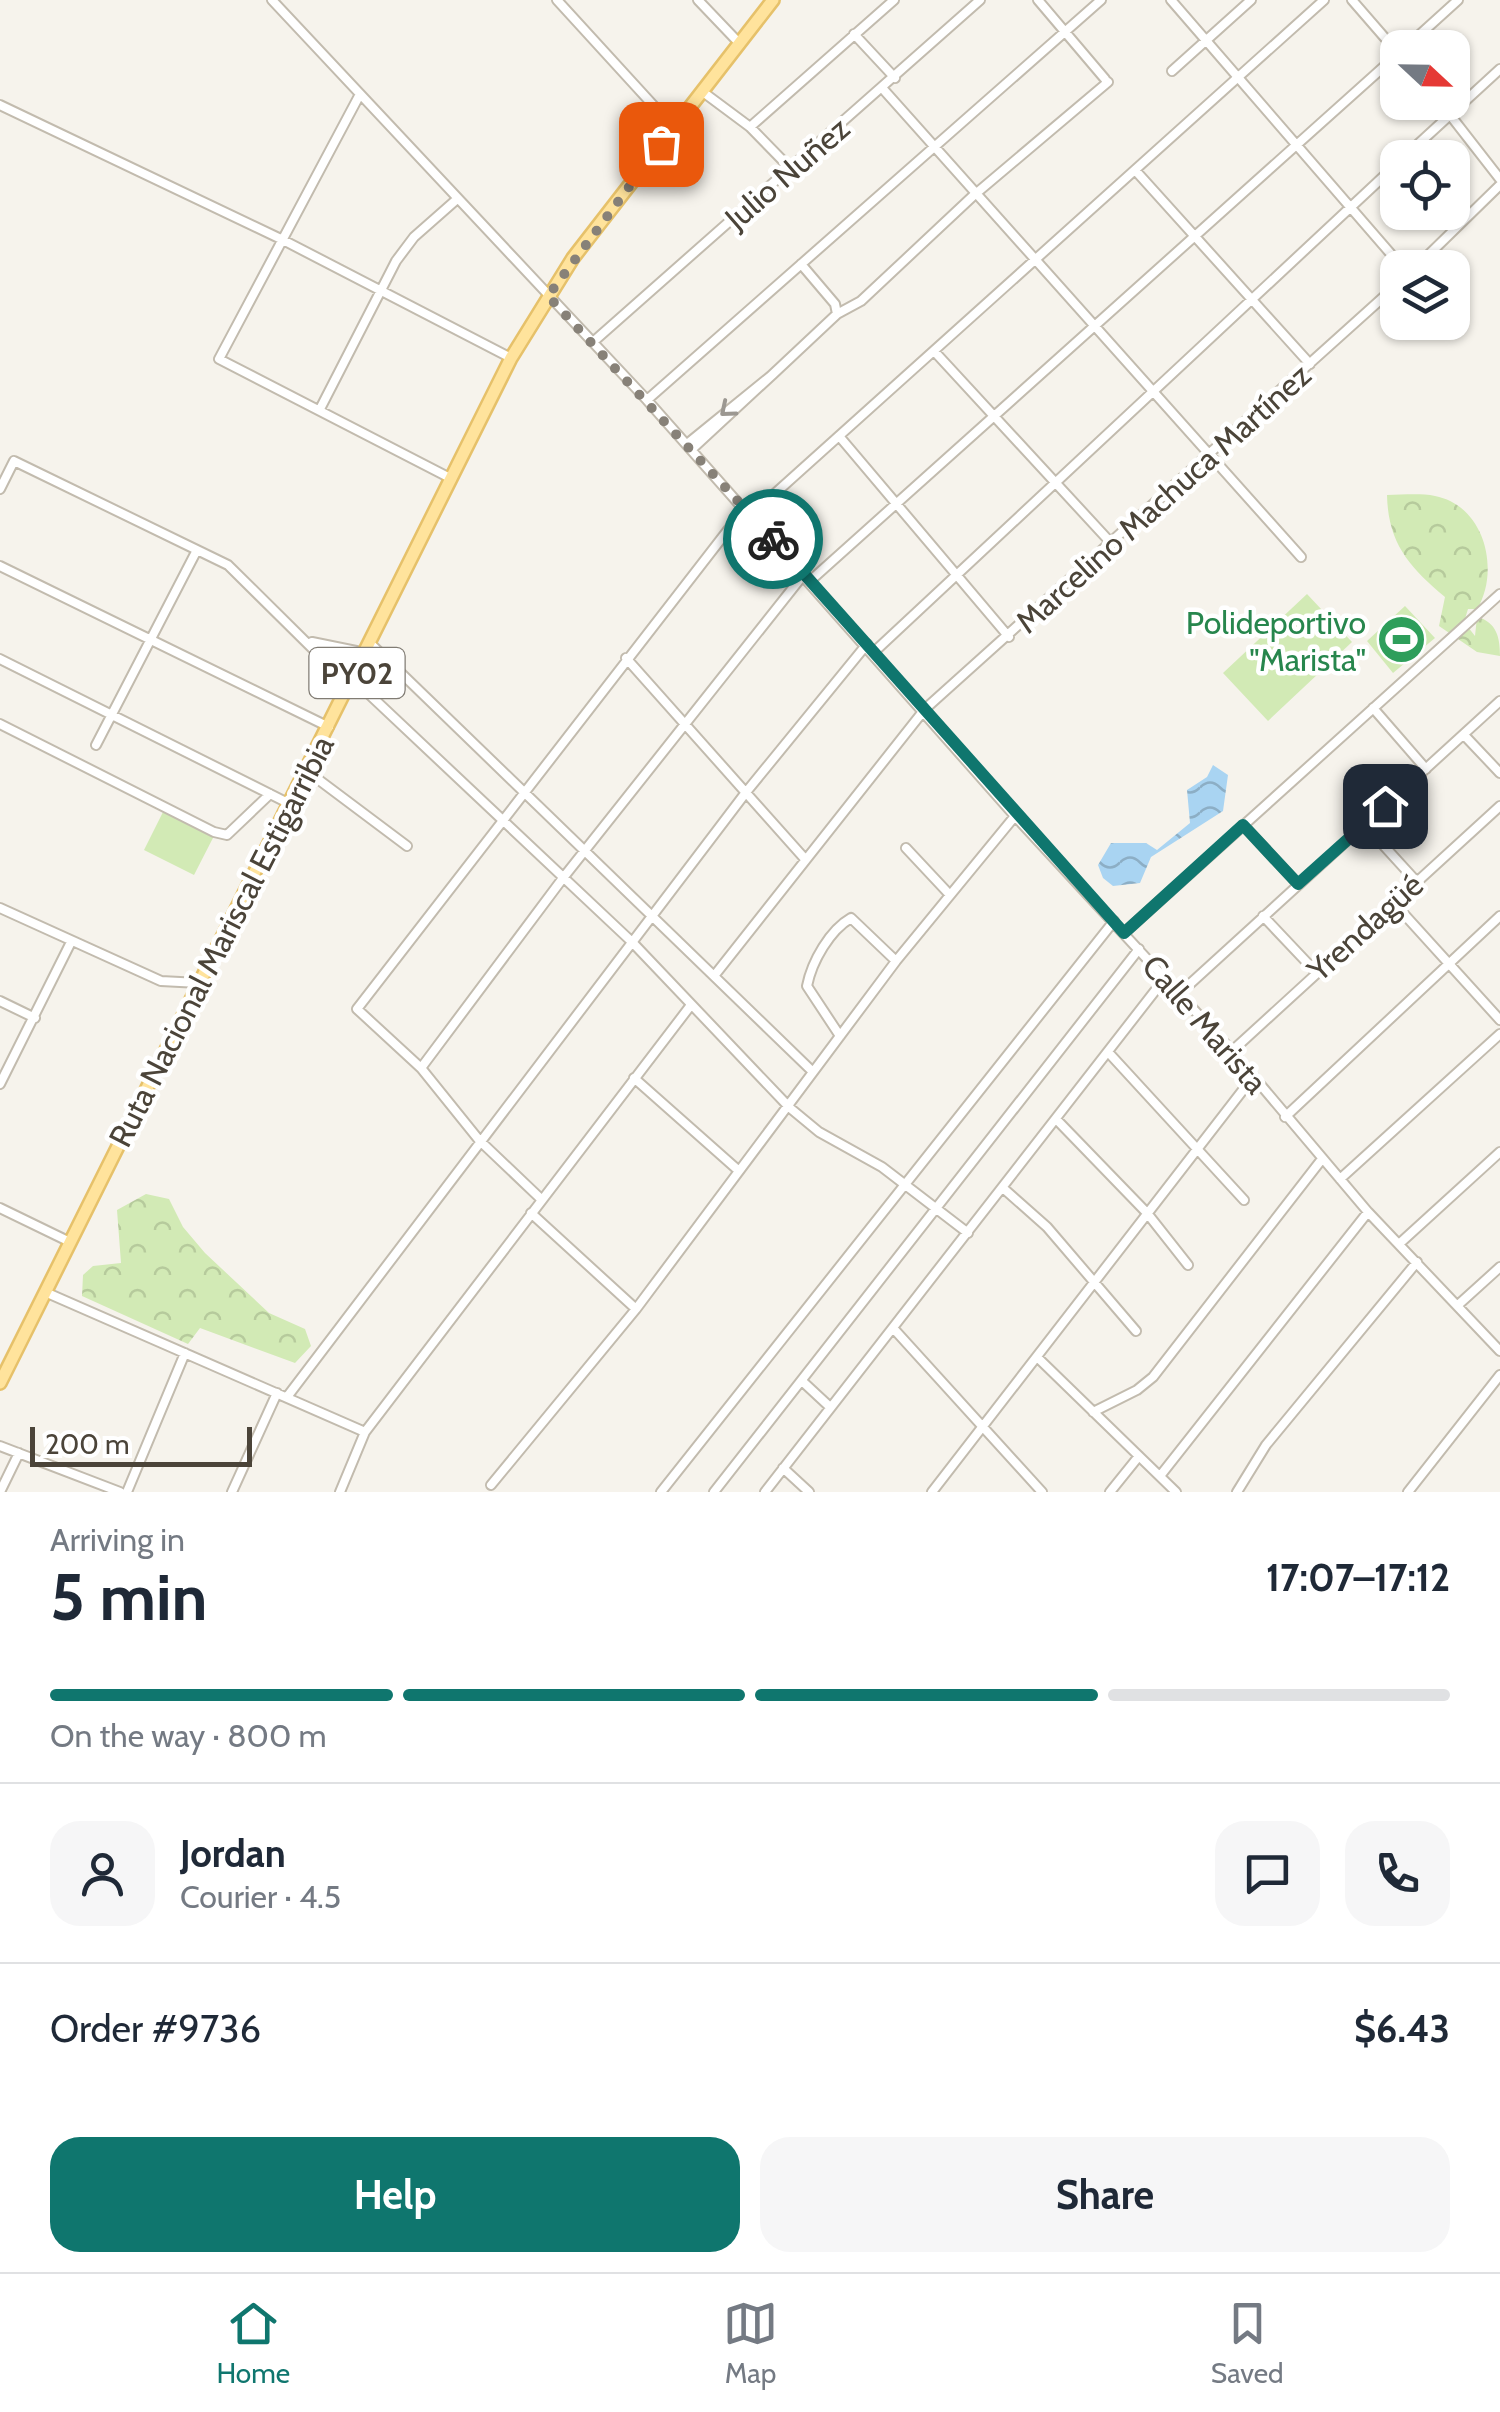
<!DOCTYPE html>
<meta charset="utf-8">
<style>
:root{--surface:#fff;--page:#f6f6f7;--text:#1f2937;--muted:#747a83;--line:#e0e1e3;--accent:#0f766e}
body{margin:0;font-family:Cabin,sans-serif;background:var(--page);color:var(--text);height:100vh;display:flex;flex-direction:column;font-size:38px;white-space:nowrap}
*{box-sizing:border-box;margin:0}
p{font-size:32px;color:var(--muted)}
.icon{flex:none;width:55px;height:55px;fill:none;stroke:currentColor;stroke-width:2;stroke-linecap:round;stroke-linejoin:round}
.map{position:relative;height:1492px;overflow:hidden}
.details{display:flex;flex-direction:column;background:var(--surface);flex:1}
.details>*{flex:none}
.needle{width:65px;rotate:112deg}
.buttons{position:absolute;left:1380px;top:30px;display:grid;gap:20px}
.buttons a{display:grid;place-items:center;width:90px;height:90px;border-radius:20px;background:var(--surface);box-shadow:0 2px 8px #0004;font-size:50px}
.scale{position:absolute;left:30px;bottom:25px;width:222px;box-sizing:border-box;padding-left:10px;border:5px solid #4b4439;border-top:0;font-size:28px;line-height:35px;white-space:nowrap;color:#4b4439;-webkit-text-stroke:8px #fff;paint-order:stroke}
.pin{position:absolute;display:grid;place-items:center;width:85px;height:85px;color:#fff;margin:-42px;border-radius:20px;box-shadow:0 5px 15px #0006}
.courier{position:absolute;display:grid;place-items:center;width:100px;height:100px;margin:-50px;border:8px solid #0f766e;border-radius:50%;background:#fff;color:#222;box-shadow:0 2px 12px #0007}
.headline em{font-style:normal;font-weight:700}
.headline div{display:flex;flex-direction:column-reverse}
.headline{display:flex;align-items:center;justify-content:space-between;height:170px;padding:0 50px}
h1{font-size:65px;font-weight:700;line-height:75px}
.bar{display:grid;grid-template-columns:repeat(4,1fr);gap:15px 10px;align-content:center;height:120px;padding:0 50px}
.bar i{height:12px;border-radius:8px;background:var(--line)}
.bar .active{background:var(--accent)}
.bar p{grid-column:span 4}
.line{display:flex;align-items:center;gap:25px;padding:0 50px;border-top:2px solid var(--line)}
.line div{flex:1}
.round{display:grid;place-items:center;flex:none;width:105px;height:105px;border-radius:30px;background:var(--page)}
.button{display:flex;gap:20px;margin-top:auto;padding:20px 50px}
.button a{flex:1;height:115px;border-radius:30px;background:var(--accent);color:#fff;font-size:40px;font-weight:700;line-height:115px;text-align:center}
.button a+a{background:var(--page);color:var(--text)}
.tab-bar{display:flex;justify-content:space-around;align-items:center;height:140px;border-top:2px solid var(--line);background:var(--surface);font-size:28px;color:var(--muted)}
.tab-bar a{display:grid;justify-items:center;gap:5px}
.tab-bar .active{color:var(--accent)}
.map>svg:first-child{display:block}
</style>
<div class="map">
<svg width="1500" height="1492" viewBox="0 0 1500 1492">
<defs>
<pattern id="forest-crowns" width="20" height="18" patternUnits="userSpaceOnUse" patternTransform="scale(2.5)"><rect width="20" height="18" fill="#d2eab5"/><path d="M2 6a3 3 0 1 1 6 0M12 15a3 3 0 1 1 6 0" fill="none" stroke="#b6ca9c"/></pattern>
<pattern id="water-waves" width="16" height="10" patternUnits="userSpaceOnUse" patternTransform="scale(2.5)"><rect width="16" height="10" fill="#a9d4f2"/><path d="M0 5q4-4 8 0t8 0" fill="none" stroke="#8caec5"/></pattern>
</defs>
<rect width="100%" height="100%" fill="#f6f3ec"/>
<path fill="url(#forest-crowns)" d="M 1387,495 C 1402,495 1420,493 1435,496 C 1486,506 1500,572 1477,609 L 1468,609 L 1464,622 L 1475,636 L 1477,617 C 1497,622 1500,638 1500,656 L 1477,652 L 1439,626 L 1445,597 C 1409,567 1388,543 1387,495 Z
M 146,1194 L 169,1199 L 183,1227 L 205,1253 L 269,1313 L 305,1329 L 311,1346 L 295,1363 L 200,1328 L 188,1344 L 82,1296 L 83,1275 L 93,1266 L 121,1263 L 117,1210 Z"/>
<path fill="#d2eab5" d="M 1307,594 L 1352,642 L 1268,721 L 1223,673 Z
M 1405,606 L 1435,638 L 1393,673 L 1367,641 Z
M 165,808 L 215,834 L 194,875 L 144,850 Z"/>
<path fill="url(#water-waves)" d="M 1213,765 L 1228,775 L 1223,811 L 1151,857 L 1140,883 L 1113,886 L 1103,878 L 1098,865 L 1111,843 L 1146,843 L 1157,850 L 1190,823 L 1187,790 L 1207,777 Z"/>
<g fill="none" stroke-linecap="round" stroke-linejoin="round">
<defs>
<path id="street" d="M 272,0 L 647,400 L 1015,816 L 1232,1051 L 1368,1212 L 1500,1351
M 557,0 L 674,128
M 698,0 L 740,44
M 1038,0 L 1105,79
M 1171,0 L 1403,268
M 1352,0 L 1398,53
M 854,34 L 895,78
M 1405,48 L 1458,0
M 1172,71 L 1251,0
M 883,89 L 1301,557
M 703,92 L 750,127 L 791,169
M 359,96 L 219,359 L 452,479
M 1440,102 L 1500,179
M 0,105 L 283,240 L 511,358
M 750,127 L 894,0
M 1403,158 L 1500,69
M 1135,170 L 1310,364
M 1415,268 L 1500,185
M 837,314 L 861,301 L 973,196 L 1108,82
M 593,342 L 980,0
M 934,351 L 1112,544
M 772,375 L 837,314 L 835,304 L 801,264
M 647,400 L 1101,0
M 320,409 L 396,261 L 414,237 L 456,200
M 839,436 L 1009,637
M 687,444 L 772,375 L 692,449
M 0,489 L 14,461 L 228,565 L 319,655 L 354,680 L 632,942 L 790,1108 L 819,1132 L 882,1167 L 968,1233
M 751,515 L 1324,0
M 0,566 L 329,727
M 810,581 L 1398,54
M 312,642 L 366,653
M 371,644 L 813,1072
M 874,652 L 1398,163
M 626,658 L 805,859
M 0,659 L 290,804
M 1373,708 L 1426,769
M 0,724 L 214,832 L 227,835 L 270,794
M 1464,735 L 1500,773
M 96,745 L 197,550
M 307,771 L 407,846
M 1364,824 L 1416,881
M 1243,825 L 1298,884
M 906,848 L 950,895
M 1393,902 L 1500,1020
M 0,908 L 161,981 L 199,983
M 1263,916 L 1315,971
M 1124,933 L 1500,594
M 714,976 L 925,709 L 1398,284
M 1180,993 L 1500,701
M 0,1001 L 35,1018
M 840,1036 L 807,986 C 812,961 830,930 851,918 L 896,961
M 1232,1051 L 1500,806
M 1108,1052 L 1244,1200
M 421,1068 L 563,878 L 804,574
M 634,1078 L 739,1171
M 0,1084 L 71,942
M 1285,1117 L 1500,916
M 1056,1119 L 1147,1213 L 1188,1265
M 1340,1179 L 1500,1034
M 1003,1188 L 1047,1227 L 1136,1331
M 541,1199 L 479,1140 L 421,1068 L 357,1009 L 745,508
M 0,1208 L 70,1242
M 531,1213 L 636,1309
M 1399,1244 L 1500,1152
M 45,1292 L 365,1432
M 1458,1305 L 1500,1267
M 893,1328 L 1042,1492
M 1037,1357 L 1176,1492
M 802,1381 L 830,1407
M 287,1397 L 747,791 L 867,644
M 1093,1412 L 1137,1390 L 1153,1377 L 1322,1159
M 0,1446 L 120,1492
M 783,1468 L 809,1492
M 1160,1476 L 1368,1212
M 491,1485 L 636,1309 L 896,961 L 1015,816
M 0,1492 L 19,1453
M 127,1492 L 185,1353
M 232,1492 L 277,1393
M 340,1492 L 365,1432 L 691,1005
M 661,1492 L 1114,921
M 714,1492 L 1139,949
M 765,1492 L 1165,978
M 932,1492 L 1253,1077
M 1110,1492 L 1139,1456
M 1237,1492 L 1266,1445 L 1417,1262
M 1408,1492 L 1500,1375"/>
<path id="primary" d="M 0,1383 L 511,358 L 573,258 L 773,0"/>
</defs>
<use href="#street" stroke="#c2bbae" stroke-width="12"/>
<use href="#primary" stroke="#e6c16a" stroke-width="16"/>
<use href="#street" stroke="#fff" stroke-width="8"/>
<use href="#primary" stroke="#ffe39c" stroke-width="11"/>
</g>
<defs><path id="oneway-chevron" d="M-2-3.5L2.5 0L-2 3.5" fill="none" stroke-width="1.6" stroke-linecap="round" stroke-linejoin="round" transform="scale(2.5)"/></defs>
<use stroke="#9c9892" href="#oneway-chevron" transform="translate(727 410) rotate(140)"/>
<g fill="none" stroke-linecap="round" stroke-linejoin="round">
<path stroke="#878178" stroke-width="10" stroke-dasharray="0 18" d="M 661,144 L 548,296 L 773,539"/>
<path stroke="#0f766e" stroke-width="12" d="M 773,539 L 1124,933 L 1243,825 L 1298,884 L 1385,806"/>
</g>
<defs>
<symbol id="stadium-disc" viewBox="-11 -11 22 22"><circle r="9.5" fill="#2e9e5b" stroke="#fff"/><path d="M0-5a6.5 5 0 1 0 0 10a6.5 5 0 1 0 0-10ZM-3.5-1.8h7v3.6h-7Z" fill="#fff"/></symbol>
</defs>
<g fill-rule="evenodd">
<use href="#stadium-disc" x="1374" y="612" width="55" height="55"/>
</g>
<g text-anchor="middle" dominant-baseline="central" stroke-width="9" stroke-linejoin="round" paint-order="stroke">
<rect fill="#fff" stroke="#817c74" stroke-width="2.5" x="309.5" y="648" width="95" height="50" rx="8"/>
<g font-size="30" font-weight="bold" fill="#4b4439">
<text x="357" y="673">PY02</text>
</g>
<g font-size="32" fill="#4b4439" stroke="#fff">
<text transform="translate(787 173) rotate(-41)">Julio Nuñez</text>
<text transform="translate(1163 498) rotate(-42)">Marcelino Machuca Martínez</text>
<text transform="translate(1365 927) rotate(-42)">Yrendagüé</text>
<text transform="translate(221 941) rotate(-63)">Ruta Nacional Mariscal Estigarribia</text>
<text transform="translate(1205 1024) rotate(49)">Calle Marista</text>
</g>
<g font-size="32" fill="#27864d" stroke="#fff" text-anchor="end">
<text x="1366" y="622">Polideportivo<tspan x="1366" dy="37">"Marista"</tspan></text>
</g>
</g>
</svg>
<div class="buttons">
<a><svg class="needle" viewBox="-14 -14 28 28"><path d="M0-13l5 13h-10z" fill="#e53935"/><path d="M0 13l5-13h-10z" fill="#747a83"/></svg></a>
<a><svg class="icon" aria-label="locate" viewBox="0 0 24 24"><circle cx="12" cy="12" r="6"/><path d="M12 2v4M12 18v4M2 12h4M18 12h4"/></svg></a>
<a><svg class="icon" aria-label="layers" viewBox="0 0 24 24"><path d="M12 4l9 5-9 5-9-5zM3 14l9 5 9-5"/></svg></a>
</div>
<div class="scale">200 m</div>
<div class="pin" style="left:661px;top:144px;background:#ea580c"><svg class="icon" aria-label="bag" viewBox="0 0 24 24"><path d="M5 8h14l-1 12H6zM9 8a3 3 0 0 1 6 0"/></svg></div>
<div class="pin" style="left:1385px;top:806px;background:#1f2937"><svg class="icon" aria-label="home" viewBox="0 0 24 24"><path d="M3 11l9-7 9 7M6 9v11h12V9"/></svg></div>
<div class="courier" style="left:773px;top:539px"><svg class="icon" aria-label="bike" viewBox="0 0 24 24"><circle cx="6" cy="16" r="4"/><circle cx="18" cy="16" r="4"/><path d="M6 16l4-8h5l3 8M10 8l3 8H6M13 5h3"/></svg></div>
</div>
<section class="details">
<div class="headline"><div><h1>5 min</h1><p>Arriving in</p></div><em>17:07–17:12</em></div>
<div class="bar"><i class="active"></i><i class="active"></i><i class="active"></i><i></i><p>On the way · 800 m</p></div>
<div class="line" style="height:180px"><a class="round"><svg class="icon" aria-label="person" viewBox="0 0 24 24"><circle cx="12" cy="8" r="4"/><path d="M4 21q1-7 8-7t8 7"/></svg></a><div><b>Jordan</b><p>Courier · 4.5</p></div><a class="round"><svg class="icon" aria-label="chat" viewBox="0 0 24 24"><path d="M4 5h16v11H9l-5 4z"/></svg></a><a class="round"><svg class="icon" aria-label="phone" viewBox="0 0 24 24"><path d="M5 4h4l2 5-3 2q2 4 5 5l2-3 5 2v4C11 20 4 13 5 4z"/></svg></a></div>
<div class="line" style="height:130px"><div>Order #9736</div><b>$6.43</b></div>
<div class="button"><a>Help</a><a>Share</a></div>
</section>
<nav class="tab-bar">
<a class="active"><svg class="icon" aria-label="home" viewBox="0 0 24 24"><path d="M3 11l9-7 9 7M6 9v11h12V9"/></svg>Home</a>
<a><svg class="icon" aria-label="map" viewBox="0 0 24 24"><path d="M3 6l6-2 6 2 6-2v14l-6 2-6-2-6 2zM9 4v14M15 6v14"/></svg>Map</a>
<a><svg class="icon" aria-label="saved" viewBox="0 0 24 24"><path d="M7 4h10v16l-5-4-5 4z"/></svg>Saved</a>
</nav>
